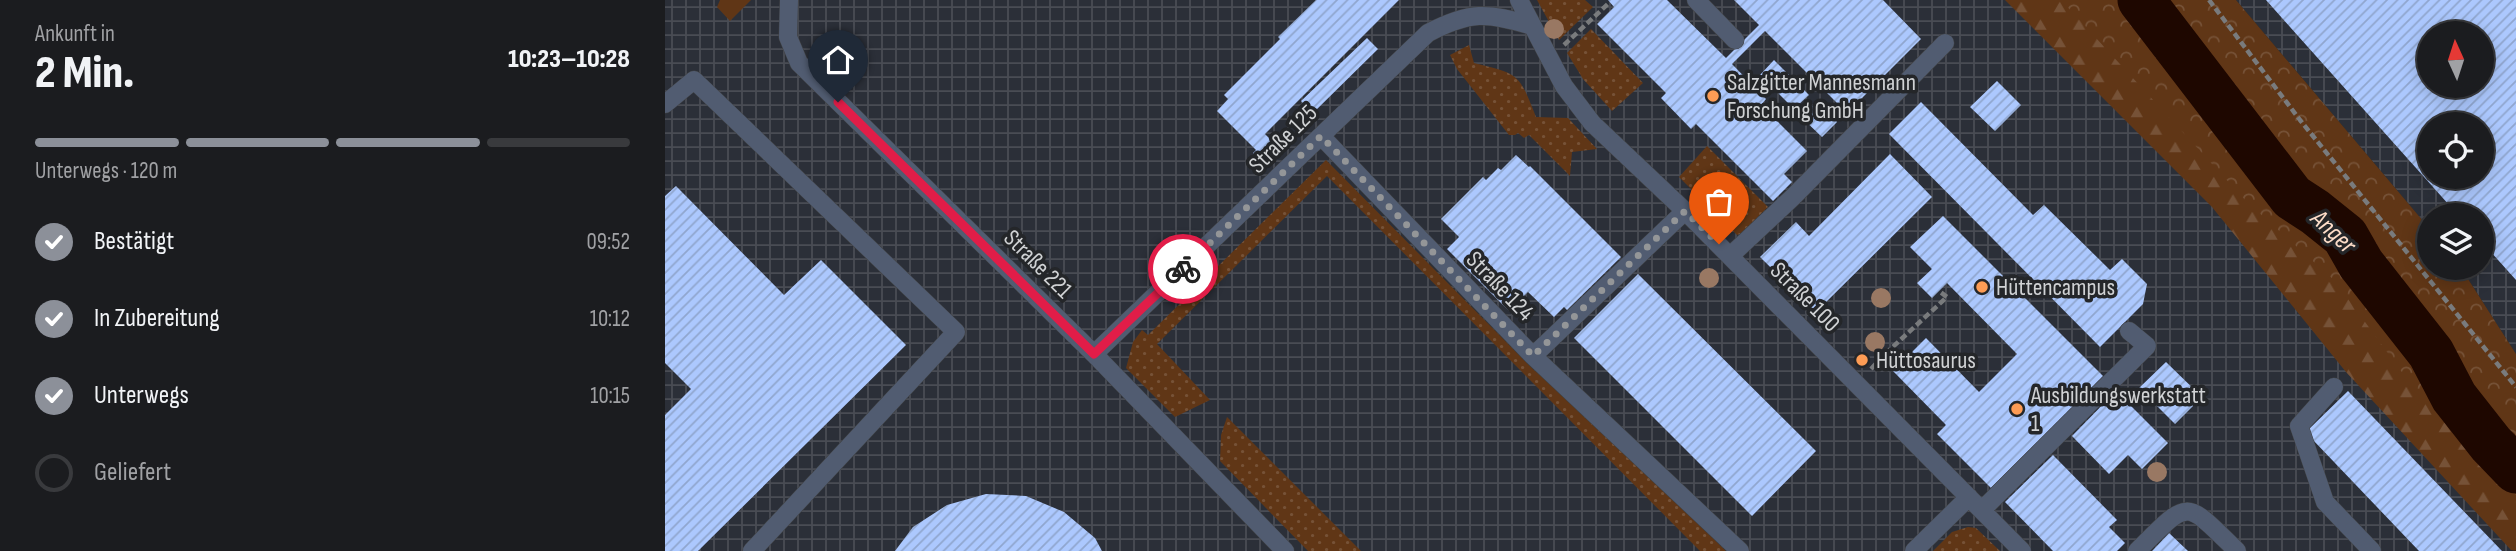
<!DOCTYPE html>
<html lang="de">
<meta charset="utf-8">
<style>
:root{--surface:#1b1c1f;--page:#242528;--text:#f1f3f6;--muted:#a0a1a4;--line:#393a3d;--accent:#8c9099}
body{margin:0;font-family:"Sofia Sans Condensed",sans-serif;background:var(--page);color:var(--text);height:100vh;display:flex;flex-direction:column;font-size:26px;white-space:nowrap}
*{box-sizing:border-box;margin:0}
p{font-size:23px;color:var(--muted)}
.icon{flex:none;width:38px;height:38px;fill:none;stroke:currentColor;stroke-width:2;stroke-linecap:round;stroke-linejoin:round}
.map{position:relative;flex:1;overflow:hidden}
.details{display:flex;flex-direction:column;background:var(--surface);width:665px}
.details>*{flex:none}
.needle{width:46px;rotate:357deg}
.tools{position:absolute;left:1752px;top:21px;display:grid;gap:14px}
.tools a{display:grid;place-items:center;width:77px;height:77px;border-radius:50%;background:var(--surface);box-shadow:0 4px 18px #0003,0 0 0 2px var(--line);font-size:35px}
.pin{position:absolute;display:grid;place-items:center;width:60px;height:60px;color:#fff;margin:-72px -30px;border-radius:50% 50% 50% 0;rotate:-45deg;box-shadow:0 0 7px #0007}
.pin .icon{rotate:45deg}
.courier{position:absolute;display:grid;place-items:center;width:70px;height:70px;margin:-35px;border:5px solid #e11d48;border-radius:50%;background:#fff;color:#222;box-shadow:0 2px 9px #0007}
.overview em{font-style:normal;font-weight:800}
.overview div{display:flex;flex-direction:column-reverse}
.overview{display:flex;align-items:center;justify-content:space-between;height:119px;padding:0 35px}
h1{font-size:46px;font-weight:800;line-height:52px}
.bar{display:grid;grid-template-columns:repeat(4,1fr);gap:10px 7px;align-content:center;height:84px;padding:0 35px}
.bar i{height:9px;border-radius:5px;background:var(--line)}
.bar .selected{background:var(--accent)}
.bar p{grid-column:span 4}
ol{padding:0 35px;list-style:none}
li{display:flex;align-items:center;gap:21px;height:77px}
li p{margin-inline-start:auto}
li .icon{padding:7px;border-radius:50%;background:var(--accent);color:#fff;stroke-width:4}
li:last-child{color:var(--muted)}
li i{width:38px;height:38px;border:4px solid var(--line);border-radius:50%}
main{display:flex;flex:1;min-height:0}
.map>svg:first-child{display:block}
</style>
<main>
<section class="details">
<div class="overview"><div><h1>2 Min.</h1><p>Ankunft in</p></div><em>10:23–10:28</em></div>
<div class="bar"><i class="selected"></i><i class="selected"></i><i class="selected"></i><i></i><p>Unterwegs · 120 m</p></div>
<ol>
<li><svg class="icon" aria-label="check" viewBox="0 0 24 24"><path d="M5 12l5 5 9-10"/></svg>Bestätigt<p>09:52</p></li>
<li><svg class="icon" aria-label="check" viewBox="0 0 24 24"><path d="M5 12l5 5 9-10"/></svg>In Zubereitung<p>10:12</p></li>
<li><svg class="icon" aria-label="check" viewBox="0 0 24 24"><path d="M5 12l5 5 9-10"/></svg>Unterwegs<p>10:15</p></li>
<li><i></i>Geliefert</li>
</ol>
</section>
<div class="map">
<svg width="1851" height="551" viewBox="0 0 1851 551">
<defs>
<pattern id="industrial-grid" width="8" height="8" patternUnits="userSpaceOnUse" patternTransform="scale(1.75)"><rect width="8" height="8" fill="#2b2f38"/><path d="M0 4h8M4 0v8" fill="none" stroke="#494c54"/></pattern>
<pattern id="grass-dots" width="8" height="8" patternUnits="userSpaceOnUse" patternTransform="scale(1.75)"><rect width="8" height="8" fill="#603616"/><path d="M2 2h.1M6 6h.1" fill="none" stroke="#765237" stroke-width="1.8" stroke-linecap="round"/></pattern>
<pattern id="forest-firs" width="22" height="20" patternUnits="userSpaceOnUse" patternTransform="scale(1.75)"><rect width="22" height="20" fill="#603616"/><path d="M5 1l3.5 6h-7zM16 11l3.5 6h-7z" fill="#765237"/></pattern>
<pattern id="park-crowns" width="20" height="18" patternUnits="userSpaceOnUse" patternTransform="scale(1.75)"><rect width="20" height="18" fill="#603616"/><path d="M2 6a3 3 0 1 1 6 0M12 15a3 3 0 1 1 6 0" fill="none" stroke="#765237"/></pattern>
<pattern id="building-hatch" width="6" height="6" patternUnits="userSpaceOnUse" patternTransform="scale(1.75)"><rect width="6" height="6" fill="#acc8fe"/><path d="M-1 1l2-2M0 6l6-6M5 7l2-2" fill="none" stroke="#90a6ce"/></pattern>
</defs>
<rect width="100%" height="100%" fill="#242629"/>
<path fill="url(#industrial-grid)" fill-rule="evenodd" d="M 0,0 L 1396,0 L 1851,551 L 0,551 Z
M 1571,0 L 1851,0 L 1851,354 L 1796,268 L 1816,268 L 1816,215 L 1764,215 L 1764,228 ZM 1764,33 L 1816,33 L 1816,86 L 1764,86 ZM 1764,124 L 1816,124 L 1816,177 L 1764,177 Z"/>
<path fill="url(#grass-dots)" d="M 872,0 L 920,0 L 928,7 L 894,40 Z
M 926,29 L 978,83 L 947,111 L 918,79 L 902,53 Z
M 804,45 L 809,63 C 855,74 854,74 871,117 L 903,118 L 932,149 L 907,152 L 905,176 L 864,135 L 859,138 L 853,133 L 850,135 L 844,135 L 792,69 L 785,55 Z
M 1042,146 L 1103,207 L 1075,234 L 1072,235 L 1014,177 Z
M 661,160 L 870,371 L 873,369 L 1061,551 L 1035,551 L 662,176 L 492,344 L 545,400 L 510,417 L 461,368 L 468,342 L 477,330 L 483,335 Z
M 562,417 L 696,551 L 643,551 L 555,461 L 556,435 Z
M 1303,527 L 1311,528 L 1335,551 L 1268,551 L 1287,532 Z"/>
<path fill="url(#forest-firs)" d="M 55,0 L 86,0 L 65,21 L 52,7 Z
M 1340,0 L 1450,0 L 1851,484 L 1851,551 L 1846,550 L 1681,372 L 1547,207 Z"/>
<path fill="url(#park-crowns)" d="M 1396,0 L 1571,0 L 1764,228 L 1764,268 L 1796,268 L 1851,354 L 1851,495 L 1736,371 L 1670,281 L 1582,202 Z"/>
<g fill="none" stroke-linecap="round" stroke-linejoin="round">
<path stroke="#1e0700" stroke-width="47" d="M 1476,0 L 1627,197 L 1650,212 L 1680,236 L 1696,264 L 1766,353 L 1789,397 L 1826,444 L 1851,470"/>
</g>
<path fill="url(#building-hatch)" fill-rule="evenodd" d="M 651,0 L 734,0 L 600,134 L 614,148 L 598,163 L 588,153 L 591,150 L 552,111 L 563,99 L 559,95 L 615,39 L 613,37 Z
M 943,0 L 1002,0 L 1061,58 L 1094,25 L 1069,0 L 1218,0 L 1256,39 L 1182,113 L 1100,31 L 1067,64 L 1101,99 L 1096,105 L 1142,151 L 1119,174 L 1127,182 L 1108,201 L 1031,124 L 1026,129 L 996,98 L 1001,93 L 932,24 L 949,7 Z
M 1601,0 L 1851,0 L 1851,280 L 1816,241 L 1816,215 L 1793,215 ZM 1764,33 L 1816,33 L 1816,86 L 1764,86 ZM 1764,124 L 1816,124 L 1816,177 L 1764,177 Z
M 702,38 L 713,49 L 648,113 L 636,101 Z
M 1109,60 L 1144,95 L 1129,109 L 1095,75 Z
M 1332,81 L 1356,105 L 1330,131 L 1305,107 Z
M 1152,102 L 1172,122 L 1157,137 L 1136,117 Z
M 1256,102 L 1368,215 L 1379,205 L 1445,270 L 1457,259 L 1482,284 L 1478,304 L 1435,347 L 1224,134 Z
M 1225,154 L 1267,197 L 1151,312 L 1095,257 L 1131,222 L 1144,236 Z
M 851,155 L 864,167 L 865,166 L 956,257 L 902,310 L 899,307 L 889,317 L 863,292 L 844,311 L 782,249 L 794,237 L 776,219 L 818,177 L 821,180 L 833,168 L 836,170 Z
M 11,186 L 119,295 L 156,260 L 241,345 L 33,551 L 0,551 L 0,415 L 26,389 L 0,363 L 0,196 Z
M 1278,216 L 1438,376 L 1326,488 L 1272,434 L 1281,425 L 1228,371 L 1261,338 L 1314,392 L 1352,354 L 1282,283 L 1267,298 L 1252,283 L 1267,269 L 1245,247 Z
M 973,274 L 1151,451 L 1087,516 L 909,338 Z
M 1501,362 L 1537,397 L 1510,424 L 1474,388 Z
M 1451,391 L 1503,443 L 1477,469 L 1463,455 L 1444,474 L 1407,436 Z
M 1683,391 L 1837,551 L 1754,551 L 1648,440 L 1644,429 Z
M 1388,455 L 1452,520 L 1444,527 L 1460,543 L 1452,551 L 1388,551 L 1340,502 Z
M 321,494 L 361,496 L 399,512 L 430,538 L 437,551 L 230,551 L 248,527 L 282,505 Z
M 1504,533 L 1523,551 L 1487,551 Z"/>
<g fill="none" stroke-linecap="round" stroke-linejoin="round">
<defs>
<path id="minor" d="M 124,0 L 123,37 L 134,63 L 429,354 L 620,551
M 854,0 L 899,86 L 927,123 L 1020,211 L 1357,551
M 1031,0 L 1070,40
M 0,104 L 29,80 L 291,332 L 87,551
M 656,136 L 868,356 L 1075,551
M 1065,256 L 1128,197 L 1280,43
M 429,354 L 763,33 C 805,11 822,12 867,26
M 868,356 L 1020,211
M 1669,387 L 1634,426 L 1660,502 L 1707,551
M 1317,510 L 1482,346 L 1464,331
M 1249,551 L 1304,497
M 1472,551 C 1525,498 1519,499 1572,551"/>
</defs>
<use href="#minor" stroke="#404244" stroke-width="19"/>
<path stroke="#797b7d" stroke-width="4.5" stroke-dasharray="7 3.5" stroke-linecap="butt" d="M 1544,0 L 1635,120 L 1851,387
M 899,45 L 945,2
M 1206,369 L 1219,355 L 1282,297 L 1274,291"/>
<use href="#minor" stroke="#515c71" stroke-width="18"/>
</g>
<g fill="#997863">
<circle cx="889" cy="29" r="10"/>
<circle cx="1058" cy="191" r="10"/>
<circle cx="1044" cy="278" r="10"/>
<circle cx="1216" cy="298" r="10"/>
<circle cx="1210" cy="342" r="10"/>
<circle cx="1492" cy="472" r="10"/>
</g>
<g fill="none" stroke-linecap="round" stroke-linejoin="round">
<path stroke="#949698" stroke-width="7" stroke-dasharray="0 12.6" d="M 518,269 L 656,136 L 868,356 L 1020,211 L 1054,244"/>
<path stroke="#e11d48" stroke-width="9" d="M 173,102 L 429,354 L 518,269"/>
</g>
<g fill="#fd9c55" stroke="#242629" stroke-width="2.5">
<circle cx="1048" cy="96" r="7"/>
<circle cx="1317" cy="287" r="7"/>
<circle cx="1197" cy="360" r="7"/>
<circle cx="1352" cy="409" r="7"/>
</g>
<g text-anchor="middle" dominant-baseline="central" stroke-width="7" stroke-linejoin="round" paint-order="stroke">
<g font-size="24" fill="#d0d2d4" stroke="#242629" text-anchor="start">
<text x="1062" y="82">Salzgitter Mannesmann<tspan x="1062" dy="28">Forschung GmbH</tspan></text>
<text x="1331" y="287">Hüttencampus</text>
<text x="1211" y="360">Hüttosaurus</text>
<text x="1366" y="395">Ausbildungswerkstatt<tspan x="1366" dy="28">1</tspan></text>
</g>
<g font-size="24" fill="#d0d2d4" stroke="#242629">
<text transform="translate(618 139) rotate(-45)">Straße 125</text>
<text transform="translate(373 264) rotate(45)">Straße 221</text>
<text transform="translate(835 286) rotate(46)">Straße 124</text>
<text transform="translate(1140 297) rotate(45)">Straße 100</text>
</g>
<g font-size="26" font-style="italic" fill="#fdddc9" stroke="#242629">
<text transform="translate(1668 232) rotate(43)">Anger</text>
</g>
</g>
</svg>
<div class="tools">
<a><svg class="needle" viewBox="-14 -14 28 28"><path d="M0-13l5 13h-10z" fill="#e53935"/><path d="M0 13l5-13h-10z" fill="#a0a1a4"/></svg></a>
<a><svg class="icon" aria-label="locate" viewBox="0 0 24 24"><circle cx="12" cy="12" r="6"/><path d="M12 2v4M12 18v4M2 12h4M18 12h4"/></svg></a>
<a><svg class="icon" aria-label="layers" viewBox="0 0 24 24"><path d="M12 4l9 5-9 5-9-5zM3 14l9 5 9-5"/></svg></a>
</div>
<div class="pin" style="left:1054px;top:244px;background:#ea580c"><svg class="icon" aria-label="bag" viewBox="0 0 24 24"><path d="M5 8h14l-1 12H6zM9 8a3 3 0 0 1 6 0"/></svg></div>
<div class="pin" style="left:173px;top:102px;background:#1f2937"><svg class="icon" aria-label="home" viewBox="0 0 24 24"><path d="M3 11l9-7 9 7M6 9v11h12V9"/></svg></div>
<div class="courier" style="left:518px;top:269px"><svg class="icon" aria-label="bike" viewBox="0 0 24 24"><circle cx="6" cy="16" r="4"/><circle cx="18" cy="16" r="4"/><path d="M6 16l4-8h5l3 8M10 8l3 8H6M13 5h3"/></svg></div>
</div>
</main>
